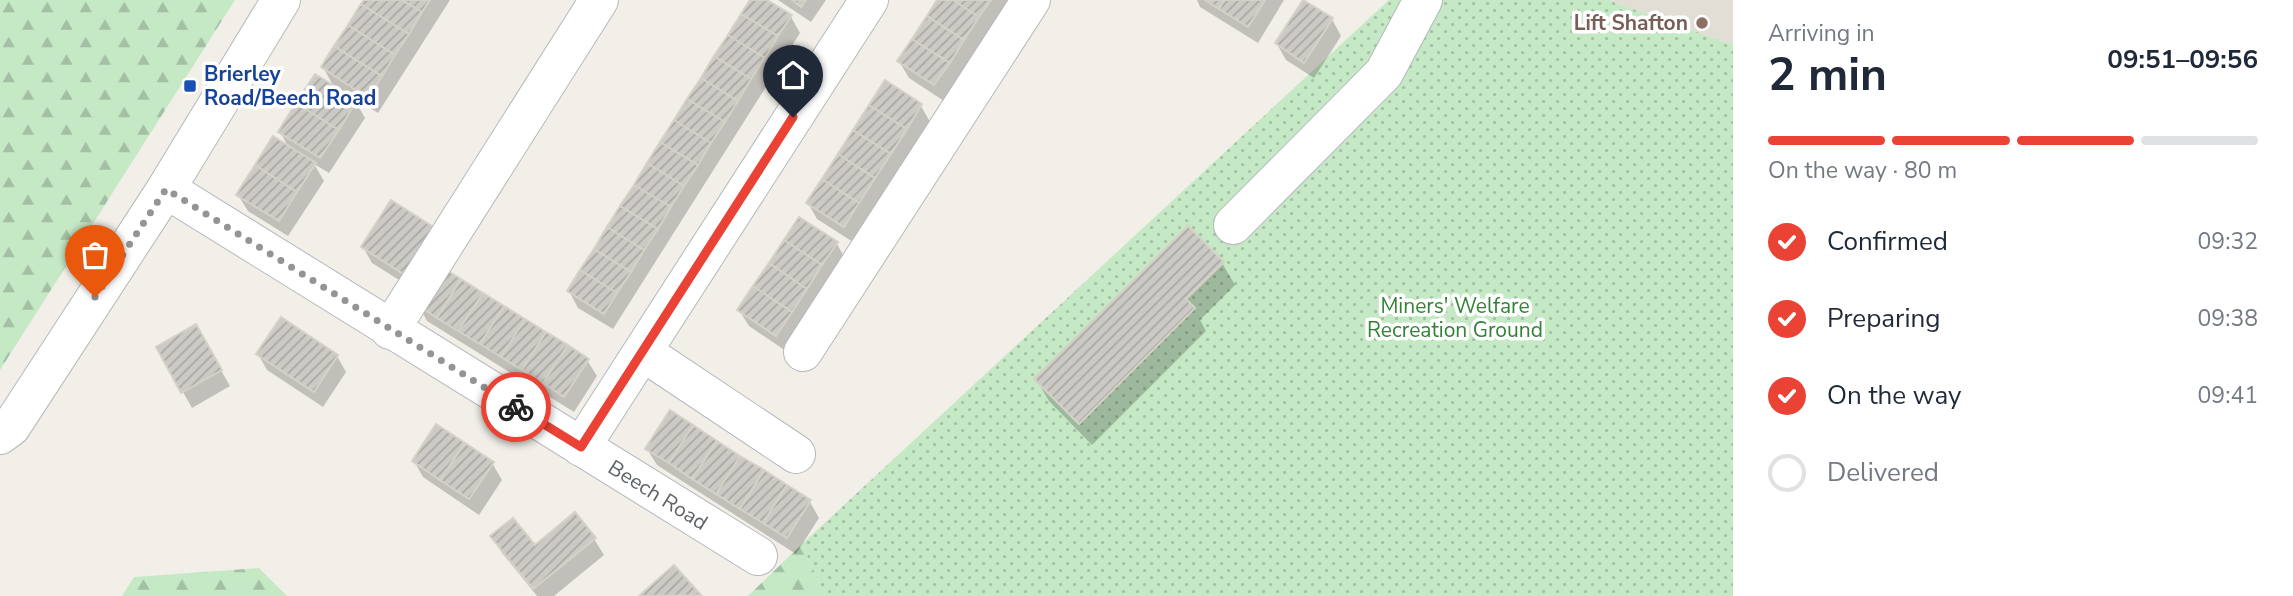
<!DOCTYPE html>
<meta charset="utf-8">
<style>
:root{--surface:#fff;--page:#f6f6f7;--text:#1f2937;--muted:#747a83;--line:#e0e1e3;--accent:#ea4335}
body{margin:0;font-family:"Nunito Sans",sans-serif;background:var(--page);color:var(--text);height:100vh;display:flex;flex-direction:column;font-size:26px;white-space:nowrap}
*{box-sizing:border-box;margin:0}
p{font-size:23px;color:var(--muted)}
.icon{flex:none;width:38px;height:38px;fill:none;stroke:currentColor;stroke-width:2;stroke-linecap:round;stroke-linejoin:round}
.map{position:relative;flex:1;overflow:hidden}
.side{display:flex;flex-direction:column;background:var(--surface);width:560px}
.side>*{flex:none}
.pin{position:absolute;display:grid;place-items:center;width:60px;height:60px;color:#fff;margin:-72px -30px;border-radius:50% 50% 50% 0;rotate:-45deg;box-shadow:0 0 7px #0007}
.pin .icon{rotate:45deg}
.courier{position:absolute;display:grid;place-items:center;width:70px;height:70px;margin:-35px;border:5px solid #ea4335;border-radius:50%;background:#fff;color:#222;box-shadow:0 2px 9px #0007}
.headline em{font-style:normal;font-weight:700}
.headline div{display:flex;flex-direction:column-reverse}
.headline{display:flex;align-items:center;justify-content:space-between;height:119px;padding:0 35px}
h1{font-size:46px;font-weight:700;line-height:52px}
.bar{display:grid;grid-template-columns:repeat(4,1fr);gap:10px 7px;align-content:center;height:84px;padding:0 35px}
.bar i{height:9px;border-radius:5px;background:var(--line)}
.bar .current{background:var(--accent)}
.bar p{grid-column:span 4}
ol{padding:0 35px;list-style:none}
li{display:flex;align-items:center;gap:21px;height:77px}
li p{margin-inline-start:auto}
li .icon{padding:7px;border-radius:50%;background:var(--accent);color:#fff;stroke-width:4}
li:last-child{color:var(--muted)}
li i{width:38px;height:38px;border:4px solid var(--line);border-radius:50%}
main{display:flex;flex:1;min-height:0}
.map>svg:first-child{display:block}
</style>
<main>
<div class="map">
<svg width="1733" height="596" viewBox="0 0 1733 596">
<defs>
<pattern id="forest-firs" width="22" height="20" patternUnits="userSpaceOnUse" patternTransform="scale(1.75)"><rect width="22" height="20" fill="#c5e8c5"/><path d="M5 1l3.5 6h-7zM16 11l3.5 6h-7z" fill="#a3c0a4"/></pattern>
<pattern id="park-dots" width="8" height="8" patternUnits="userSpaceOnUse" patternTransform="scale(1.75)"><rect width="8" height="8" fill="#c5e8c5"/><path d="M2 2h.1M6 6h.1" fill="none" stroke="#a3c0a4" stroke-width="1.8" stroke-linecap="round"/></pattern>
<pattern id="building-hatch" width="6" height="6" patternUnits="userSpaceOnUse" patternTransform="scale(1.75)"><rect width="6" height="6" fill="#cccac5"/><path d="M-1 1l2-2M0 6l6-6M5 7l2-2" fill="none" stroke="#a9a8a4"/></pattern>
</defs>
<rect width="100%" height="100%" fill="#f1efe8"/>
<path fill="#e1ded6" d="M 1608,0 L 1733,0 L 1733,45 Z"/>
<path fill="url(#forest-firs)" d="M 0,0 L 235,0 L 0,370 Z
M 802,544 L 825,596 L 748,596 Z
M 259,568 L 287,596 L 122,596 L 134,577 Z"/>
<path fill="url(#park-dots)" d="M 1389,0 L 1608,0 L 1733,45 L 1733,596 L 825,596 L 802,544 Z"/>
<path fill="#0003" d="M 366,0 L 450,0 L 378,113 L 353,97 L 365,118 L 329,173 L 314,164 L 324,181 L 288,236 L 248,211 L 238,195 L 289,148 L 280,132 L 335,89 L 323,67 Z
M 752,0 L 764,0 L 791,17 L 800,33 L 613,329 L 578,308 L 569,291 Z
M 778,0 L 826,0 L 811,22 Z
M 940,0 L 1011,0 L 944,101 L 909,78 L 899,61 Z
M 1197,0 L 1284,0 L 1258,43 L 1200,7 Z
M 1332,19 L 1341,36 L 1314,78 L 1286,60 L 1277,44 Z
M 921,106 L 930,122 L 853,242 L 817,219 L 808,203 Z
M 434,230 L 415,290 L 372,263 L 363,247 Z
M 837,244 L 846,260 L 786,351 L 749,326 L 739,310 Z
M 1222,263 L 1235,285 L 1200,320 L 1206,331 L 1092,445 L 1049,401 L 1036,379 Z
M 418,304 L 587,360 L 597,376 L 574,412 L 427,321 Z
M 196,327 L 230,386 L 192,408 L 158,348 Z
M 258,354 L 337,356 L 346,372 L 323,407 L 267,370 Z
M 647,449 L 810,502 L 819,518 L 796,554 L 657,465 Z
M 414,461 L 492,463 L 502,480 L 479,515 L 423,477 Z
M 492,537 L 535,547 L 594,539 L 604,555 L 554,596 L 537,596 L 502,553 Z
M 673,568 L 699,596 L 642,596 Z"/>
<path fill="url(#building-hatch)" stroke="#d6d1c6" stroke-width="2" d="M 364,0 L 402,0 L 422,12 L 409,34 L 361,4 Z
M 402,0 L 430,0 L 422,12 Z
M 750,0 L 767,0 L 792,15 L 778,36 L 741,14 Z
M 792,0 L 806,0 L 801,7 Z
M 937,0 L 953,0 L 979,17 L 964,40 L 927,16 Z
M 953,0 L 991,0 L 979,17 Z
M 1205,0 L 1224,0 L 1219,9 Z
M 1224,0 L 1265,0 L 1248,27 L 1219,9 Z
M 1303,0 L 1333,18 L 1304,63 L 1275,43 Z
M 361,4 L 409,34 L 395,55 L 348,25 Z
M 741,14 L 778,36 L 765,58 L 728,35 Z
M 927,16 L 964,40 L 950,63 L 912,39 Z
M 348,25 L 395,55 L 382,76 L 334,46 Z
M 728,35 L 765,58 L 751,79 L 714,56 Z
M 912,39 L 950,63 L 934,85 L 897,61 Z
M 334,46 L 382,76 L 368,98 L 321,67 Z
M 714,56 L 751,79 L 738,101 L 701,78 Z
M 315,74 L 357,100 L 339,130 L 296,103 Z
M 701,78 L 738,101 L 725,122 L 687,99 Z
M 885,80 L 922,104 L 907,129 L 869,105 Z
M 687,99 L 725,122 L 711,143 L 674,120 Z
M 296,103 L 339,130 L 320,158 L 278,132 Z
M 869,105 L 907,129 L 891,154 L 853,130 Z
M 674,120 L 711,143 L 698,165 L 660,142 Z
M 853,130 L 891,154 L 875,178 L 838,154 Z
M 273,136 L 316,163 L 297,192 L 255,165 Z
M 660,142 L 698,165 L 684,186 L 647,163 Z
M 838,154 L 875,178 L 859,203 L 822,179 Z
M 647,163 L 684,186 L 671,207 L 634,185 Z
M 255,165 L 297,192 L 279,221 L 236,195 Z
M 822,179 L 859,203 L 844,227 L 806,203 Z
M 634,185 L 671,207 L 658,229 L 620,206 Z
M 391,200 L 435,228 L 405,275 L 361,247 Z
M 620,206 L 658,229 L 644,250 L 607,227 Z
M 799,217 L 838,242 L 822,265 L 784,240 Z
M 1188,226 L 1224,262 L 1186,299 L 1195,308 L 1079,424 L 1034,379 Z
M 607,227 L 644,250 L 631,272 L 594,249 Z
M 784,240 L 822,265 L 807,289 L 769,263 Z
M 594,249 L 631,272 L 617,293 L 580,270 Z
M 769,263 L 807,289 L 792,312 L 753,286 Z
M 440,266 L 461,279 L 437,318 L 416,304 Z
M 580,270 L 617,293 L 604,314 L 567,291 Z
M 461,279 L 483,293 L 458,331 L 437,318 Z
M 753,286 L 792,312 L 776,336 L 737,310 Z
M 483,293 L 504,306 L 480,344 L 458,331 Z
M 504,306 L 525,319 L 501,357 L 480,344 Z
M 281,317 L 338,355 L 314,392 L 256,354 Z
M 525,319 L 546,332 L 522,370 L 501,357 Z
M 196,324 L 222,370 L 181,393 L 156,347 Z
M 546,332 L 568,345 L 543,383 L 522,370 Z
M 568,345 L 589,359 L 564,397 L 543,383 Z
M 670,410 L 693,425 L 669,463 L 645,449 Z
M 436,424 L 465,443 L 440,480 L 412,461 Z
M 693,425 L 717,441 L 692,479 L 669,463 Z
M 717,441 L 740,456 L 716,494 L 692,479 Z
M 465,443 L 494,462 L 469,499 L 440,480 Z
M 740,456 L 764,470 L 740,509 L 716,494 Z
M 764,470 L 787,485 L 763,523 L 740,509 Z
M 787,485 L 811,500 L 787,538 L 763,523 Z
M 575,512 L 596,538 L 533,589 L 490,536 L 513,518 L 535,545 Z
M 674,565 L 701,595 L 639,596 Z"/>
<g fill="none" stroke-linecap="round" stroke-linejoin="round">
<defs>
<path id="minor" d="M 166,189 L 758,556
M 1233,225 L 1384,73 L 1423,0
M 390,330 L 599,0
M 643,352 L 796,454
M 803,352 L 1031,0
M 0,435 L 11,427 L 166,189 L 281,0
M 581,447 L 869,0"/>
</defs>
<use href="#minor" stroke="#b5b8bc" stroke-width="40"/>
<use href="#minor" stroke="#fff" stroke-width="38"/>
</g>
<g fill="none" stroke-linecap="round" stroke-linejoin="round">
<path stroke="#929495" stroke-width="7" stroke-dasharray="0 12.6" d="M 95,297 L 166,189 L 516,407"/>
<path stroke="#ea4335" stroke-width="9" d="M 516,407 L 581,447 L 793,117"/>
</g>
<circle fill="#8d6e63" stroke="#fff" stroke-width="2.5" cx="1702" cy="23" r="7"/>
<rect fill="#1a4fb4" stroke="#fff" stroke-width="2.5" x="183" y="79" width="14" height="14" rx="3.5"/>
<g text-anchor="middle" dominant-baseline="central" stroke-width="7" stroke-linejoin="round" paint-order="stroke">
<g font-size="21" font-weight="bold" fill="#785e54" stroke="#fff" text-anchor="end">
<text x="1688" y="23">Lift Shafton</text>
</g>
<g font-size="21" font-weight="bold" fill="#164399" stroke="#fff" text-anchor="start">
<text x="204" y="74">Brierley<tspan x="204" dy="24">Road/Beech Road</tspan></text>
</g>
<g font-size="21" fill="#348238" stroke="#fff">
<text x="1455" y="306">Miners' Welfare<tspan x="1455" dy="24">Recreation Ground</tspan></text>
</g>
<g font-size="21" fill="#5f6368" stroke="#fff">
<text transform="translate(658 495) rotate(32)">Beech Road</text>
</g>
</g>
</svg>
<div class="pin" style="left:95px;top:297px;background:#ea580c"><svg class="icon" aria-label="bag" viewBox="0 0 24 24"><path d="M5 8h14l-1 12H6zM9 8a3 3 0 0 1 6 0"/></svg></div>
<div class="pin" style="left:793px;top:117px;background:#1f2937"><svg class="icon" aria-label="home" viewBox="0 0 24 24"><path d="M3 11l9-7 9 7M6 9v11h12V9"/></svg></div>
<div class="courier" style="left:516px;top:407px"><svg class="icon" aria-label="bike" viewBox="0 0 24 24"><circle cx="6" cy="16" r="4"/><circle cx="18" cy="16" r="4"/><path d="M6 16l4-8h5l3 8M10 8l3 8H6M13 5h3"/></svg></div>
</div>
<section class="side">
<div class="headline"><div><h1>2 min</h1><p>Arriving in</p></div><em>09:51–09:56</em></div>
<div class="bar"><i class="current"></i><i class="current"></i><i class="current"></i><i></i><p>On the way · 80 m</p></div>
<ol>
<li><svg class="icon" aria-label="check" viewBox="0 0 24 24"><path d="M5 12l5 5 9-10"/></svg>Confirmed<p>09:32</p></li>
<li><svg class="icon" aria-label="check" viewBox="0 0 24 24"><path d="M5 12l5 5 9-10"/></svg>Preparing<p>09:38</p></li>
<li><svg class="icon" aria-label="check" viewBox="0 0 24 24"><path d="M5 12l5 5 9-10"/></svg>On the way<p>09:41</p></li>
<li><i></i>Delivered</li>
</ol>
</section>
</main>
